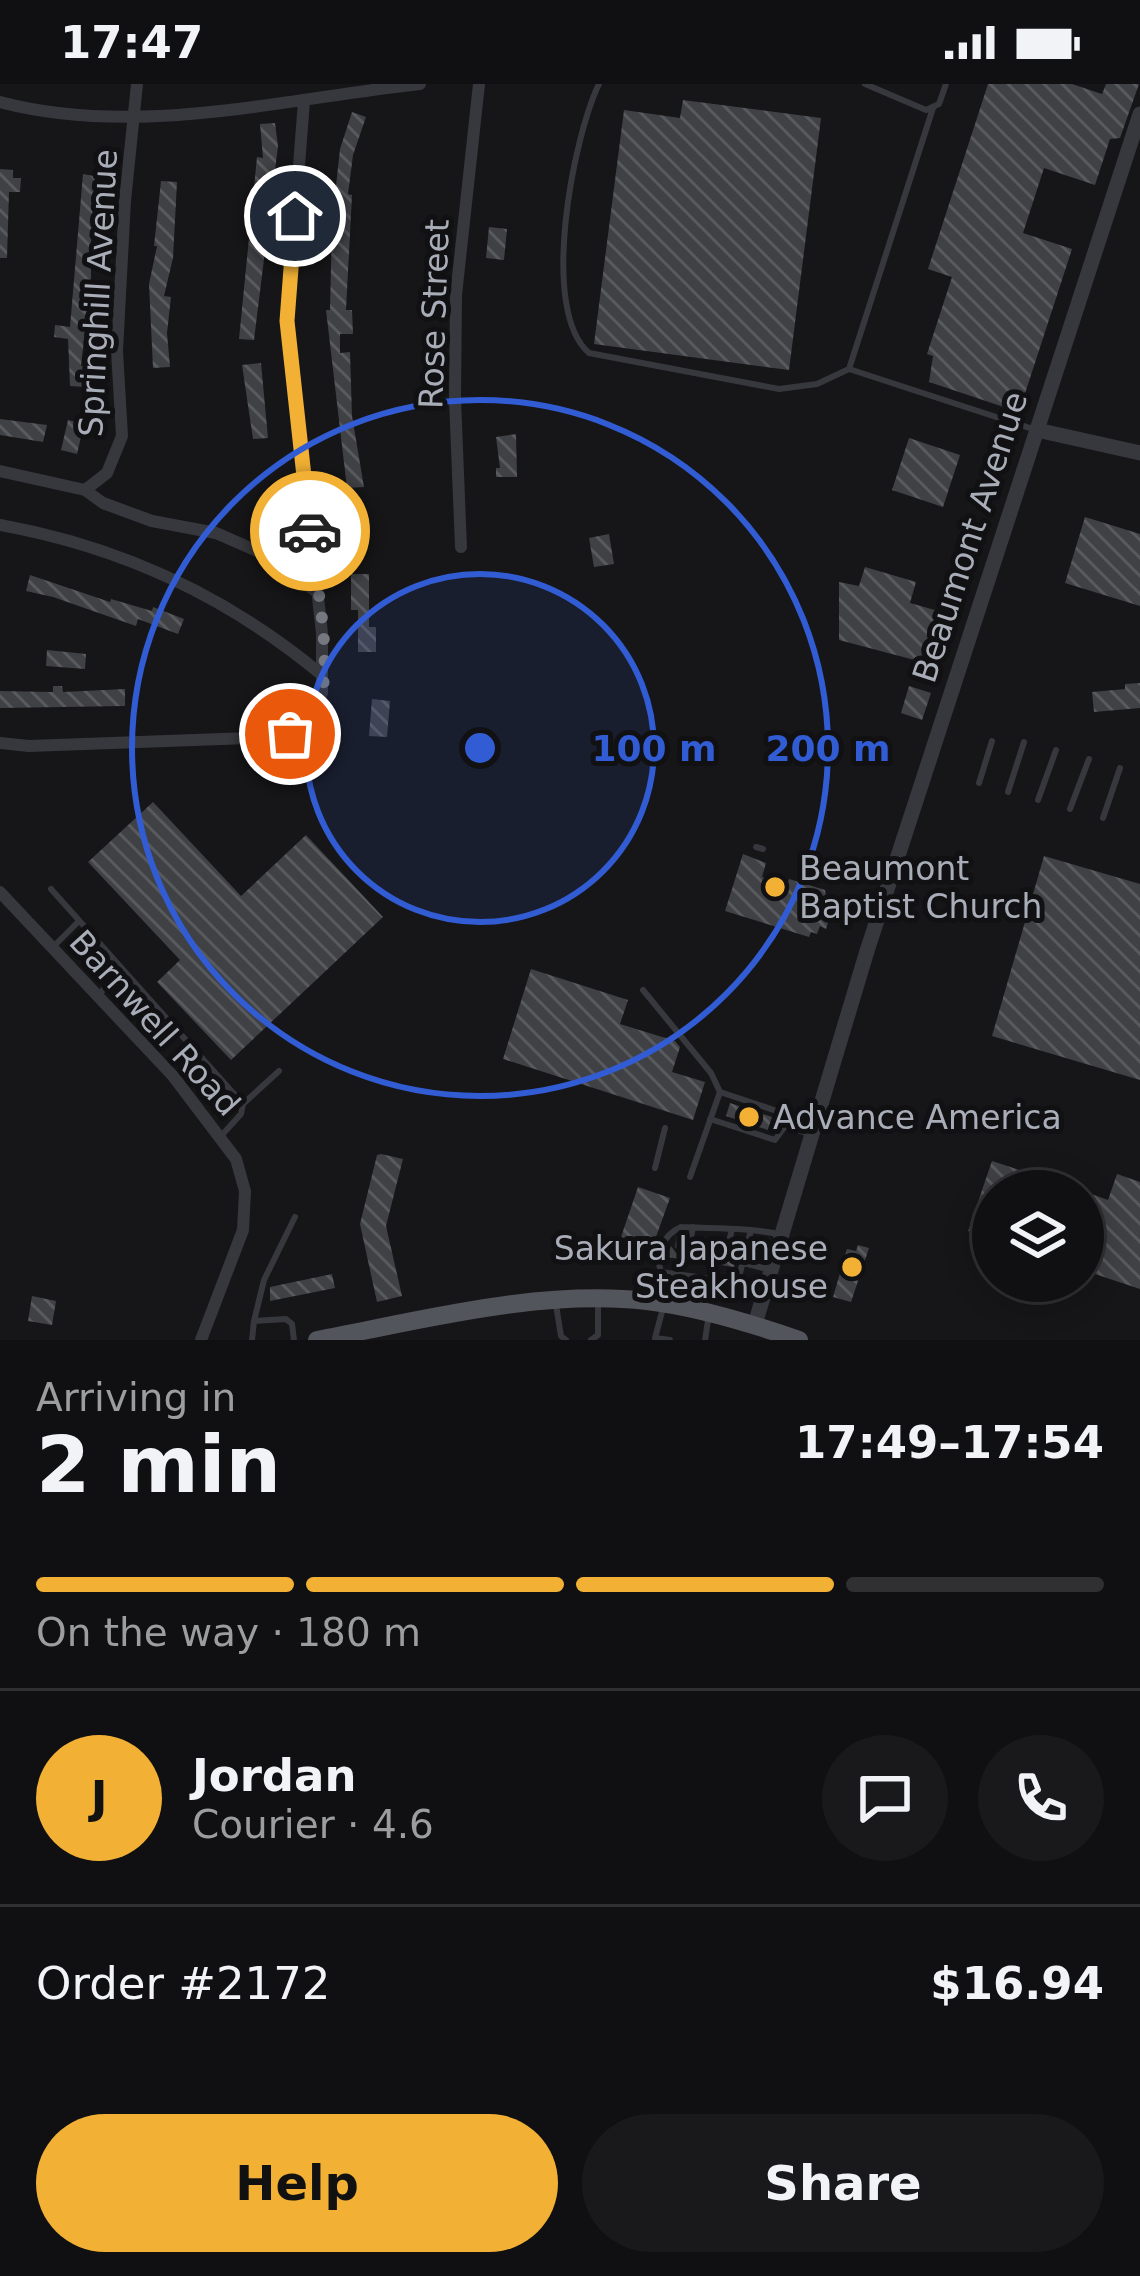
<!DOCTYPE html>
<meta charset="utf-8">
<style>
:root{--surface:#101012;--page:#19191b;--text:#f1f3f6;--muted:#9c9d9f;--line:#303032;--accent:#f2b134}
body{margin:0;font-family:"DejaVu Sans",sans-serif;background:var(--page);color:var(--text);height:100vh;display:flex;flex-direction:column;font-size:45px;white-space:nowrap}
*{box-sizing:border-box;margin:0}
p{font-size:39px;color:var(--muted)}
.icon{flex:none;width:66px;height:66px;fill:none;stroke:currentColor;stroke-width:2;stroke-linecap:round;stroke-linejoin:round}
.map{position:relative;height:1256px;overflow:hidden}
.details{display:flex;flex-direction:column;background:var(--surface);flex:1}
.details>*{flex:none}
.tools{position:absolute;left:972px;top:1086px;display:grid;gap:24px}
.tools a{display:grid;place-items:center;width:132px;height:132px;border-radius:50%;background:var(--surface);box-shadow:0 6px 30px #0003,0 0 0 3px var(--line);font-size:60px}
.pin{position:absolute;display:grid;place-items:center;width:102px;height:102px;color:#fff;margin:-51px;border:6px solid #fff;border-radius:50%;box-shadow:0 3px 12px #0007}
.courier{position:absolute;display:grid;place-items:center;width:120px;height:120px;margin:-60px;border:9px solid #f2b134;border-radius:50%;background:#fff;color:#222;box-shadow:0 3px 15px #0007}
.head em{font-style:normal;font-weight:700}
.head div{display:flex;flex-direction:column-reverse}
.head{display:flex;align-items:center;justify-content:space-between;height:204px;padding:0 36px}
h1{font-size:78px;font-weight:700;line-height:90px}
.bar{display:grid;grid-template-columns:repeat(4,1fr);gap:18px 12px;align-content:center;height:144px;padding:0 36px}
.bar i{height:15px;border-radius:9px;background:var(--line)}
.bar .on{background:var(--accent)}
.bar p{grid-column:span 4}
.line{display:flex;align-items:center;gap:30px;padding:0 36px;border-top:3px solid var(--line)}
.line div{flex:1}
.round{display:grid;place-items:center;flex:none;width:126px;height:126px;border-radius:63px;background:var(--page)}
.button{display:flex;gap:24px;margin-top:auto;padding:24px 36px}
.button a{flex:1;height:138px;border-radius:72px;background:var(--accent);color:#111;font-size:48px;font-weight:700;line-height:138px;text-align:center}
.button a+a{background:var(--page);color:var(--text)}
.status{display:flex;justify-content:space-between;align-items:center;height:84px;padding:0 60px;background:var(--surface);direction:ltr}
.status svg{height:33px;fill:currentColor}
.map>svg:first-child{display:block}
</style>
<div class="status"><b>17:47</b><svg viewBox="0 0 49 12"><path d="M0 12V9h3v3zM5 12V6h3v6zM10 12V3h3v9zM15 12V0h3v12zM26 1h20v11H26zM47 4h2v5h-2z"/></svg></div>
<div class="map">
<svg width="1140" height="1256" viewBox="0 0 1140 1256">
<defs>
<pattern id="building-back-hatch" width="6" height="6" patternUnits="userSpaceOnUse" patternTransform="scale(3)"><rect width="6" height="6" fill="#404145"/><path d="M-1 5l2 2M0 0l6 6M5-1l2 2" fill="none" stroke="#595a5e"/></pattern>
</defs>
<rect width="100%" height="100%" fill="#161618"/>
<path fill="url(#building-back-hatch)" d="M 988,0 L 1072,0 L 1102,10 L 1106,0 L 1139,0 L 1120,54 L 1110,55 L 1095,101 L 1044,84 L 1023,149 L 1072,165 L 1019,328 L 929,298 L 933,272 L 927,270 L 952,193 L 928,185 Z
M 683,16 L 821,34 L 789,286 L 594,260 L 624,26 L 680,34 Z
M 352,28 L 366,33 L 353,71 L 348,110 L 352,111 L 346,226 L 352,226 L 353,250 L 340,250 L 340,269 L 350,268 L 352,332 L 364,403 L 347,404 L 326,226 L 330,226 L 332,138 L 340,65 Z
M 275,39 L 278,62 L 254,256 L 239,255 L 257,73 L 263,74 L 260,40 Z
M 0,85 L 13,86 L 13,94 L 21,94 L 20,108 L 9,108 L 7,174 L 0,174 Z
M 83,90 L 104,94 L 91,156 L 91,194 L 81,282 L 87,282 L 86,303 L 70,302 L 68,255 L 54,253 L 55,241 L 70,243 Z
M 161,97 L 177,98 L 173,174 L 164,212 L 171,213 L 167,249 L 170,283 L 153,284 L 149,200 L 157,162 L 154,162 Z
M 489,143 L 507,145 L 504,176 L 486,174 Z
M 261,279 L 268,354 L 253,355 L 242,281 Z
M 0,335 L 47,341 L 43,358 L 0,351 Z
M 68,336 L 84,340 L 77,370 L 61,366 Z
M 516,350 L 517,393 L 496,393 L 496,384 L 500,384 L 496,353 Z
M 909,354 L 960,371 L 943,423 L 892,406 Z
M 1085,433 L 1140,450 L 1140,522 L 1065,499 Z
M 609,450 L 614,480 L 594,483 L 589,454 Z
M 865,483 L 916,498 L 910,519 L 956,532 L 941,583 L 839,556 L 839,498 L 859,502 Z
M 351,490 L 369,490 L 369,543 L 376,543 L 376,568 L 358,568 L 358,526 L 351,526 Z
M 30,491 L 110,518 L 111,515 L 152,527 L 153,523 L 184,535 L 178,550 L 138,535 L 136,542 L 53,513 L 26,507 Z
M 47,566 L 86,570 L 85,585 L 46,582 Z
M 1140,599 L 1140,624 L 1094,628 L 1092,608 L 1125,605 L 1125,600 Z
M 53,602 L 62,602 L 63,608 L 125,605 L 125,622 L 0,624 L 0,607 L 53,608 Z
M 909,602 L 931,609 L 922,636 L 901,629 Z
M 372,615 L 390,617 L 387,653 L 369,652 Z
M 153,718 L 241,812 L 306,751 L 383,833 L 231,976 L 157,898 L 180,876 L 88,778 Z
M 743,770 L 766,779 L 762,793 L 787,801 L 789,795 L 825,806 L 827,818 L 834,820 L 826,845 L 820,842 L 817,850 L 811,848 L 809,853 L 725,827 Z
M 1044,772 L 1140,800 L 1140,996 L 992,952 Z
M 531,885 L 628,916 L 620,940 L 675,957 L 680,963 L 672,988 L 705,998 L 693,1036 L 503,975 Z
M 730,1019 L 772,1033 L 768,1046 L 726,1032 Z
M 381,1070 L 403,1075 L 386,1142 L 402,1212 L 377,1218 L 360,1140 L 377,1071 Z
M 992,1077 L 1077,1105 L 1076,1107 L 993,1107 L 993,1155 L 968,1147 Z
M 1117,1090 L 1140,1098 L 1140,1205 L 1083,1186 L 1083,1107 L 1108,1116 Z
M 638,1103 L 670,1114 L 652,1164 L 621,1153 Z
M 699,1156 L 719,1159 L 719,1174 L 727,1178 L 736,1173 L 734,1183 L 667,1173 L 671,1162 L 676,1169 L 693,1171 Z
M 858,1161 L 869,1164 L 851,1218 L 833,1213 L 847,1165 L 856,1167 Z
M 332,1190 L 335,1204 L 270,1217 L 270,1203 Z
M 32,1212 L 56,1217 L 52,1241 L 28,1237 Z"/>
<g fill="none" stroke-linecap="round" stroke-linejoin="round">
<path stroke="#37383d" stroke-width="6" d="M 599,0 C 573,54 539,226 589,269 L 779,305 L 817,300 L 849,285
M 865,0 L 926,26 L 939,20 L 946,0
M 933,24 L 849,285 L 1036,346
M 979,699 L 992,657
M 1008,708 L 1024,658
M 1038,716 L 1056,666
M 1070,725 L 1089,675
M 1103,734 L 1120,684
M 756,763 L 763,765
M 51,805 L 243,1020 L 241,1030 L 221,1052
M 55,861 L 79,837
M 643,906 L 711,989 L 720,1008 L 783,1029 L 785,1042 L 812,1051
M 99,910 L 122,888
M 243,1020 L 279,987
M 710,1035 L 775,1056 L 785,1042
M 655,1084 L 665,1044
M 690,1093 L 720,1008
M 751,1146 L 740,1189 L 726,1197 L 661,1188 C 655,1170 663,1151 681,1143 C 713,1144 747,1144 779,1150
M 678,1162 L 681,1143
M 689,1164 L 693,1143
M 726,1171 L 732,1145
M 743,1179 L 768,1185
M 660,1215 L 665,1189
M 698,1220 L 703,1194
M 556,1221 L 561,1252 L 566,1256
M 663,1224 L 655,1254 L 670,1256
M 254,1237 L 264,1196 L 295,1133
M 252,1256 L 254,1237 L 286,1235 L 292,1240 L 294,1256
M 591,1256 L 598,1251 L 598,1217
M 705,1256 L 709,1230"/>
<path stroke="#37383d" stroke-width="12" d="M 0,18 C 137,54 282,15 420,0
M 0,387 L 85,406 L 103,419 L 152,437 L 216,449 L 264,470 L 317,508
M 85,406 L 107,389 L 122,352 L 117,267 L 125,117 L 137,0
M 0,441 C 122,463 227,512 322,591
M 461,463 L 455,315 L 456,211 L 479,0
M 0,659 L 29,662 L 278,653 L 300,644 L 310,634 L 322,609 L 322,549 L 287,237 L 304,17
M 0,808 L 173,992 L 236,1075 L 245,1107 L 243,1146 L 201,1256"/>
<path stroke="#37383d" stroke-width="15" d="M 1037,346 L 1140,369
M 755,1240 L 867,867 L 1140,30"/>
<path stroke="#53555c" stroke-width="18" d="M 317,1256 C 423,1236 539,1205 647,1217 C 698,1223 750,1239 799,1256"/>
</g>
<g fill="none" stroke-linecap="round" stroke-linejoin="round">
<path stroke="#757880" stroke-width="12" stroke-dasharray="0 21.6" d="M 290,650 C 304,642 316,632 320,616 C 333,574 315,492 310,447"/>
<path stroke="#f2b134" stroke-width="15" d="M 295,132 L 287,237 L 310,447"/>
</g>
<circle cx="480" cy="664" r="174" fill="#325cd3" fill-opacity=".12"/>
<g fill="none" stroke="#325cd3" stroke-width="6">
<circle cx="480" cy="664" r="174"/>
<circle cx="480" cy="664" r="348"/>
</g>
<g fill="#f2b134" stroke="#111113" stroke-width="4.5">
<circle cx="775" cy="803" r="12"/>
<circle cx="749" cy="1033" r="12"/>
<circle cx="852" cy="1183" r="12"/>
</g>
<g text-anchor="middle" dominant-baseline="central" stroke-width="10" stroke-linejoin="round" paint-order="stroke">
<g font-size="33" fill="#a8adb8" stroke="#111113">
<text transform="translate(98 209) rotate(-87)">Springhill Avenue</text>
<text transform="translate(434 230) rotate(-88)">Rose Street</text>
<text transform="translate(970 453) rotate(-72)">Beaumont Avenue</text>
<text transform="translate(155 939) rotate(48)">Barnwell Road</text>
</g>
<g font-size="33" fill="#a8adb8" stroke="#111113" text-anchor="start">
<text x="799" y="784">Beaumont<tspan x="799" dy="38">Baptist Church</tspan></text>
<text x="773" y="1033">Advance America</text>
<text x="828" y="1164" text-anchor="end">Sakura Japanese<tspan x="828" dy="38">Steakhouse</tspan></text>
</g>
</g>
<circle cx="480" cy="664" r="18" fill="#325cd3" stroke="#111113" stroke-width="6"/>
<g font-size="36" text-anchor="middle" font-weight="bold" fill="#325cd3" stroke="#111113" stroke-width="10" stroke-linejoin="round" paint-order="stroke">
<text x="654" y="677">100 m</text>
<text x="828" y="677">200 m</text>
</g>
</svg>
<div class="tools">
<a><svg class="icon" aria-label="layers" viewBox="0 0 24 24"><path d="M12 4l9 5-9 5-9-5zM3 14l9 5 9-5"/></svg></a>
</div>
<div class="pin" style="left:290px;top:650px;background:#ea580c"><svg class="icon" aria-label="bag" viewBox="0 0 24 24"><path d="M5 8h14l-1 12H6zM9 8a3 3 0 0 1 6 0"/></svg></div>
<div class="pin" style="left:295px;top:132px;background:#1f2937"><svg class="icon" aria-label="home" viewBox="0 0 24 24"><path d="M3 11l9-7 9 7M6 9v11h12V9"/></svg></div>
<div class="courier" style="left:310px;top:447px"><svg class="icon" aria-label="car" viewBox="0 0 24 24"><path d="M5 17H2v-5l4-1 3-4h7l3 4 3 1v5h-3M9 17h6M6 11h13"/><circle cx="7" cy="17" r="2"/><circle cx="17" cy="17" r="2"/></svg></div>
</div>
<section class="details">
<div class="head"><div><h1>2 min</h1><p>Arriving in</p></div><em>17:49–17:54</em></div>
<div class="bar"><i class="on"></i><i class="on"></i><i class="on"></i><i></i><p>On the way · 180 m</p></div>
<div class="line" style="height:216px"><b class="round" style="background:var(--accent);color:#111">J</b><div><b>Jordan</b><p>Courier · 4.6</p></div><a class="round"><svg class="icon" aria-label="chat" viewBox="0 0 24 24"><path d="M4 5h16v11H9l-5 4z"/></svg></a><a class="round"><svg class="icon" aria-label="phone" viewBox="0 0 24 24"><path d="M5 4h4l2 5-3 2q2 4 5 5l2-3 5 2v4C11 20 4 13 5 4z"/></svg></a></div>
<div class="line" style="height:156px"><div>Order #2172</div><b>$16.94</b></div>
<div class="button"><a>Help</a><a>Share</a></div>
</section>
